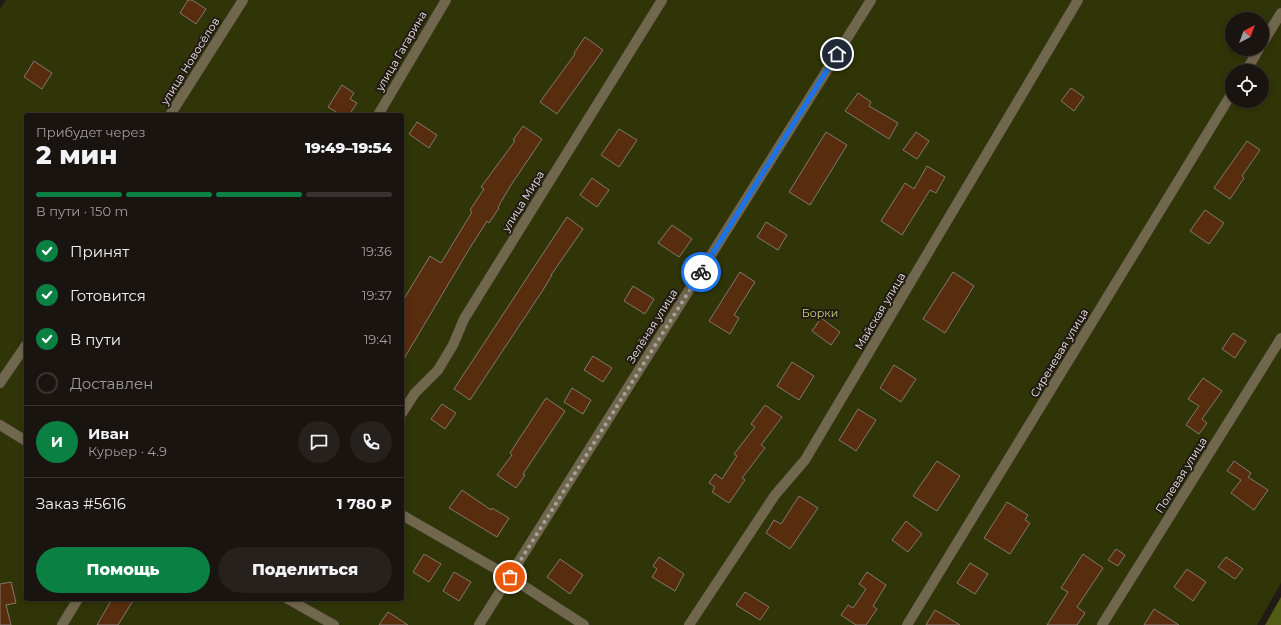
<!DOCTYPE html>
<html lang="ru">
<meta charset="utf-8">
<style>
:root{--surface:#1a1410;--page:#27211e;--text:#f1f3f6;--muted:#9f9e9f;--line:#383330;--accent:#0b8043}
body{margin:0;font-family:Montserrat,sans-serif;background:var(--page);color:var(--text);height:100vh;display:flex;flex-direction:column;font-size:15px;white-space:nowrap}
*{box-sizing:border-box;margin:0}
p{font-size:13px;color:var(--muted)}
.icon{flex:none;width:22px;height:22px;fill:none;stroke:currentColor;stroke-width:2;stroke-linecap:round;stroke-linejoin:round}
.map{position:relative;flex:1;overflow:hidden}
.side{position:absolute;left:24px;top:113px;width:380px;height:488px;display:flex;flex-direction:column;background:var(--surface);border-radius:4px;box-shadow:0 2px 6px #0003,0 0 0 1px var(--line)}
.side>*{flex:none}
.needle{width:26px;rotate:41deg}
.buttons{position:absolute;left:1225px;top:12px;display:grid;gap:8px}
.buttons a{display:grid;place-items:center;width:44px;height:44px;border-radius:50%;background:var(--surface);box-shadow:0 2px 6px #0003,0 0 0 1px var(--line);font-size:20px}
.pin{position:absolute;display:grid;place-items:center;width:34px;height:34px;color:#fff;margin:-17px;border:2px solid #fff;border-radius:50%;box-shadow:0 1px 4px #0007}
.courier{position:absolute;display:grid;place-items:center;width:40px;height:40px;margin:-20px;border:3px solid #1a73e8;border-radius:50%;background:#fff;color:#222;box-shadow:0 1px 5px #0007}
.headline em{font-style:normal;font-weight:800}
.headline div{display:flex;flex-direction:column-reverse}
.headline{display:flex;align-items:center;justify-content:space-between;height:68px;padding:0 12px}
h1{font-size:26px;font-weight:800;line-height:30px}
.bar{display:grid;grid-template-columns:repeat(4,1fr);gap:6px 4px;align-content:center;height:48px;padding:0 12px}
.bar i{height:5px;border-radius:3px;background:var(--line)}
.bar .active{background:var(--accent)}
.bar p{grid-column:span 4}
.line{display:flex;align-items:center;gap:10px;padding:0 12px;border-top:1px solid var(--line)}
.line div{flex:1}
.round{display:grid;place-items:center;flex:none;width:42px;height:42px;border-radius:21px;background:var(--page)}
ol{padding:0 12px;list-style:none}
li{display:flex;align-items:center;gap:12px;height:44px}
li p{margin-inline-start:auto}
li .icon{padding:4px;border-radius:50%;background:var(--accent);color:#fff;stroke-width:4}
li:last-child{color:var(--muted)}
li i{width:22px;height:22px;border:2px solid var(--line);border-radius:50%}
.button{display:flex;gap:8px;margin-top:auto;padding:8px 12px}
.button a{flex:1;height:46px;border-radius:24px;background:var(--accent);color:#fff;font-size:16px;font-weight:800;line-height:46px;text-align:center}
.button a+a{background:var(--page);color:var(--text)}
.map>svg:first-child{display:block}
</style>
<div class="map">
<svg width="1281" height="625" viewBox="0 0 1281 625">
<rect width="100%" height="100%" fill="#221b15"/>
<path fill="#2f3506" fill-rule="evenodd" d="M 6,0 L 1281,0 L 1281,583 L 1257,625 L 0,625 L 0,9 ZM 1232,19 L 1262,19 L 1262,49 L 1232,49 ZM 1232,71 L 1262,71 L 1262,101 L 1232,101 ZM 26,115 L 402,115 L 402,599 L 26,599 Z"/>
<path fill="#525b13" d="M 1281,597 L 1281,625 L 1265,625 Z"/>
<path fill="#572d0e" stroke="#827872" d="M 188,0 L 192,0 L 206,9 L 196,24 L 180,13 Z
M 585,37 L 603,50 L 557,114 L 540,102 L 575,54 L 574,53 Z
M 34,61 L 52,73 L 42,89 L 24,77 Z
M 342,85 L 354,93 L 350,99 L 357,103 L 349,115 L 341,115 L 328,107 Z
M 1071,88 L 1084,97 L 1074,111 L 1061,101 Z
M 858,93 L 871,102 L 869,106 L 898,123 L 889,139 L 845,111 Z
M 417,122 L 437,135 L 429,148 L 409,134 Z
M 523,126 L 542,139 L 511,185 L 498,207 L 499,208 L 489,223 L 487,221 L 468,251 L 402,362 L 402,302 L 430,256 L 441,263 L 472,212 L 470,210 L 484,189 L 481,187 L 515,141 L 513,140 Z
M 619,129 L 637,140 L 619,167 L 601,155 Z
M 826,132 L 847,145 L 810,205 L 789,192 Z
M 916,132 L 929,141 L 917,159 L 903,150 Z
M 1247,141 L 1260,150 L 1242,176 L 1244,178 L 1230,199 L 1214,188 Z
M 927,166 L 945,177 L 936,193 L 930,190 L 902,235 L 881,221 L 905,183 L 914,189 Z
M 592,178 L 609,190 L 597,207 L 580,195 Z
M 1205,210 L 1224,223 L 1209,244 L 1190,231 Z
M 567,217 L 583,229 L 551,275 L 552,275 L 543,290 L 470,400 L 454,389 Z
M 766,222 L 787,235 L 778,250 L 757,237 Z
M 672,225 L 692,239 L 679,257 L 658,243 Z
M 740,272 L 755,282 L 734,315 L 739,318 L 730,334 L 709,321 Z
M 953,272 L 974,286 L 945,333 L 923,319 Z
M 633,286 L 654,299 L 645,314 L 624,301 Z
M 821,318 L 840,332 L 831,345 L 812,331 Z
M 1233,333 L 1246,341 L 1235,358 L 1222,349 Z
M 593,356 L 612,368 L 603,382 L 584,370 Z
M 792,362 L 814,376 L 799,400 L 777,386 Z
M 894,365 L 916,379 L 901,402 L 880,388 Z
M 1203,378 L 1222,391 L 1202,419 L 1207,423 L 1199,434 L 1186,425 L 1199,406 L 1188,399 Z
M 572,388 L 591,400 L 583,414 L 564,402 Z
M 546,398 L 565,411 L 523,474 L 525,475 L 516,488 L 497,475 L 512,455 L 510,453 Z
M 442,404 L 456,413 L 445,429 L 431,419 Z
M 765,405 L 782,417 L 761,445 L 765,448 L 742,478 L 745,480 L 729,503 L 712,492 L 715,487 L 709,483 L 715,474 L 722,479 L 737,456 L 734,454 L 755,427 L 751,424 Z
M 858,409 L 876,420 L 856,451 L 839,440 Z
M 937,461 L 960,476 L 937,511 L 913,496 Z
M 1234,461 L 1251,473 L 1248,477 L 1268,490 L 1254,510 L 1231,493 L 1241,480 L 1227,471 Z
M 462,490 L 491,510 L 492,508 L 509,518 L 497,537 L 449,508 Z
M 799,496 L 818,508 L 790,549 L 766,533 L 774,520 L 781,524 Z
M 1007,502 L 1028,515 L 1025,520 L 1030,523 L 1010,554 L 984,538 Z
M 906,521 L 922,534 L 908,552 L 892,540 Z
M 1116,549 L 1125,555 L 1118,566 L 1108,560 Z
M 424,554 L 441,564 L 429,582 L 413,572 Z
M 1083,554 L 1103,568 L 1077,607 L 1085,613 L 1077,625 L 1047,625 L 1068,592 L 1061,588 Z
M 659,557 L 684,574 L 675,591 L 652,577 L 657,569 L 653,566 Z
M 1226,557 L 1243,569 L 1235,579 L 1218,567 Z
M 560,559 L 583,575 L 570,594 L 547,577 Z
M 970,563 L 988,574 L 975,594 L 957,583 Z
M 1187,569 L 1206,582 L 1193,601 L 1174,587 Z
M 454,572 L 471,582 L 459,601 L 443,591 Z
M 867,572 L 886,585 L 873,606 L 877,609 L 866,625 L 856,625 L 841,615 L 848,605 L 853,608 L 866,589 L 859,584 Z
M 11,582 L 16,603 L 6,605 L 11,625 L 0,625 L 0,584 Z
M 745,592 L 769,607 L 760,620 L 736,605 Z
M 112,599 L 134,599 L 118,625 L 97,625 Z
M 1154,609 L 1179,625 L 1144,625 Z
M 935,610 L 960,625 L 926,625 Z
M 388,612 L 408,625 L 379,625 Z"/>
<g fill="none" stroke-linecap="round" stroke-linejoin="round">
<defs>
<path id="minor" d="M 1262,44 L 1281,13
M 1246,71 L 1259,49
M 170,115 L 243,0
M 378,115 L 446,0
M 0,383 L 26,345
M 402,413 L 415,393 L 438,370 L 453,345 L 464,319 L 662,0
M 0,425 L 26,441
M 402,515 L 510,577 L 584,625
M 288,599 L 334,625
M 62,625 L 78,599
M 479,625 L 871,0
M 689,625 L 775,495 L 805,460 L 1078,0
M 907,625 L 1232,93
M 1102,625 L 1281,338"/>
</defs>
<use href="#minor" stroke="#3f3832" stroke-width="11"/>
<use href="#minor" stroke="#71674c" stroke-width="10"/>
</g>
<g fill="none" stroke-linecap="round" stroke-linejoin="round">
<path stroke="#a8a29d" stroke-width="4" stroke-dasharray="0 7.2" d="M 510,577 L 701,272"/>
<path stroke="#1a73e8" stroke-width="5" d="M 701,272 L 837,54"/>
</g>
<g text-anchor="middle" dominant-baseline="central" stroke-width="4" stroke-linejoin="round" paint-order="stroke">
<g font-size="11" fill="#f0ebe6" stroke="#221b15">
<text transform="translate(401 51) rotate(-60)">улица Гагарина</text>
<text transform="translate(190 61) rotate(-58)">улица Новосёлов</text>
<text transform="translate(523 201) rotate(-58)">улица Мира</text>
<text transform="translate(880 311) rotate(-59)">Майская улица</text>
<text transform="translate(652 326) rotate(-58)">Зелёная улица</text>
<text transform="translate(1059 353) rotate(-59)">Сиреневая улица</text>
<text transform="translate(1181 475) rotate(-58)">Полевая улица</text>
</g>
<g font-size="11" fill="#c6d575" stroke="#221b15">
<text x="820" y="313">Борки</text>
</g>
</g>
</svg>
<div class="buttons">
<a><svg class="needle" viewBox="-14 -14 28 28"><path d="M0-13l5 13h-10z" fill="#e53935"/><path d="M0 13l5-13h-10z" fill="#9f9e9f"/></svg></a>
<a><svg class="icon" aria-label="locate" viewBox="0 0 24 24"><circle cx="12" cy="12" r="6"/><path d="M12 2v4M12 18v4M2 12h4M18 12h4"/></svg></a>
</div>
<div class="pin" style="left:510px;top:577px;background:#ea580c"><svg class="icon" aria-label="bag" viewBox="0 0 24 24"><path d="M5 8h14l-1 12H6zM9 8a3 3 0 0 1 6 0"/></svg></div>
<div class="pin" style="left:837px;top:54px;background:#1f2937"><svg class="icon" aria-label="home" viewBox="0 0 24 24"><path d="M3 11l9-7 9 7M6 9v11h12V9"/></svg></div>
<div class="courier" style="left:701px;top:272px"><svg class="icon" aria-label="bike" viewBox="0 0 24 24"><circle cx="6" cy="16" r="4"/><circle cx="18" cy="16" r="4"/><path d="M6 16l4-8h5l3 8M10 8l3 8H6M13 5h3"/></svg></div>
<section class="side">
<div class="headline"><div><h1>2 мин</h1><p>Прибудет через</p></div><em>19:49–19:54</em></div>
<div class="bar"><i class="active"></i><i class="active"></i><i class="active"></i><i></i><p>В пути · 150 m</p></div>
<ol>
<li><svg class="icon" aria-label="check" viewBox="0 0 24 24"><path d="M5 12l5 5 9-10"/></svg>Принят<p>19:36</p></li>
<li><svg class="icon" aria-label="check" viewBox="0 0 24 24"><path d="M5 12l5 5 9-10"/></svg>Готовится<p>19:37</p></li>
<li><svg class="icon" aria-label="check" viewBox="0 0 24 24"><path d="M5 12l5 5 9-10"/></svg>В пути<p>19:41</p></li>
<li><i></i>Доставлен</li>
</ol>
<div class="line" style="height:72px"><b class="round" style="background:var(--accent);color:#fff">И</b><div><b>Иван</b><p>Курьер · 4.9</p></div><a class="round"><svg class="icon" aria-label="chat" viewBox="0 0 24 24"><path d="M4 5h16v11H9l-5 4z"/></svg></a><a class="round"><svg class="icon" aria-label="phone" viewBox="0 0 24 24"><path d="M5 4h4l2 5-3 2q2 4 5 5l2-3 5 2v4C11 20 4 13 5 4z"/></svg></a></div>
<div class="line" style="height:52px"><div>Заказ #5616</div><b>1 780 ₽</b></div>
<div class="button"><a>Помощь</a><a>Поделиться</a></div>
</section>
</div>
